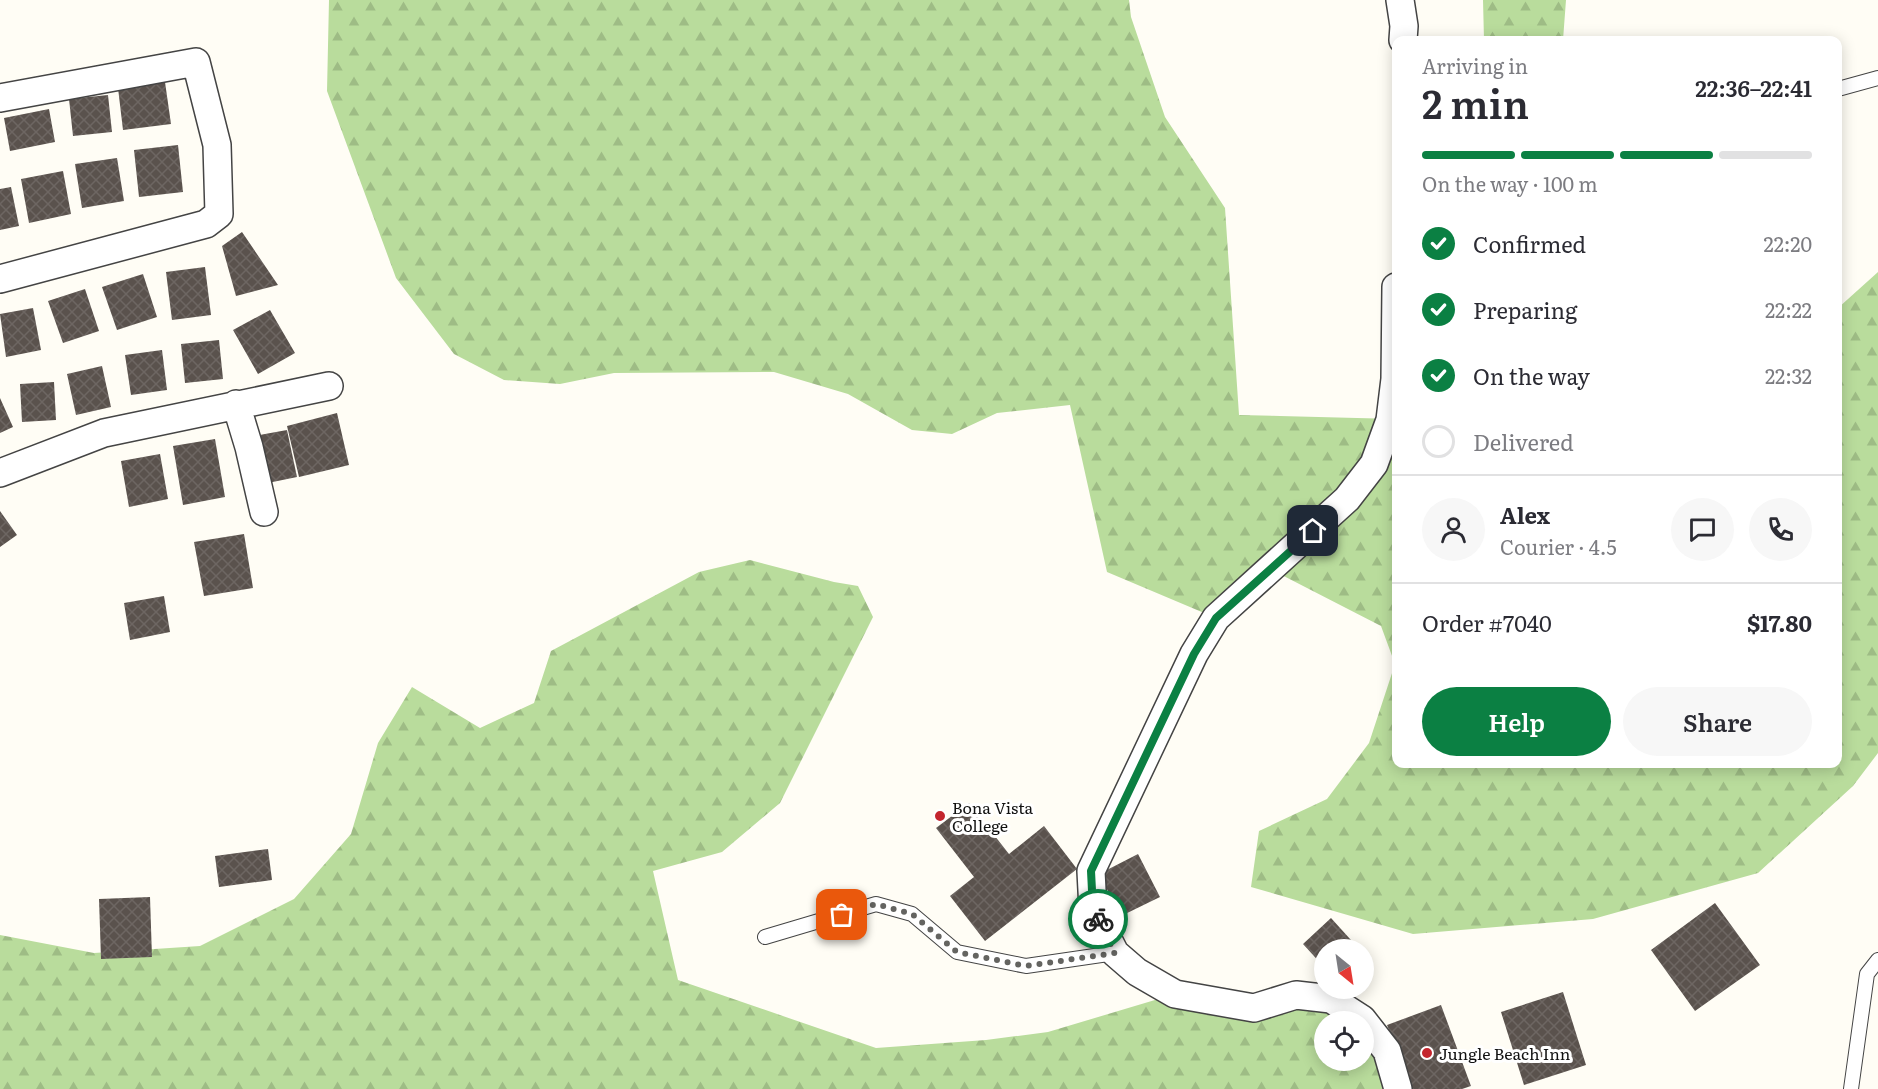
<!DOCTYPE html>
<meta charset="utf-8">
<style>
:root{--surface:#fff;--page:#f7f7f7;--text:#2b2b33;--muted:#7c7c81;--line:#e1e1e2;--accent:#0b8043}
body{margin:0;font-family:Literata,serif;background:var(--page);color:var(--text);height:100vh;display:flex;flex-direction:column;font-size:22px;white-space:nowrap}
*{box-sizing:border-box;margin:0}
p{font-size:20px;color:var(--muted)}
.icon{flex:none;width:33px;height:33px;fill:none;stroke:currentColor;stroke-width:2;stroke-linecap:round;stroke-linejoin:round}
.map{position:relative;flex:1;overflow:hidden}
.side{position:absolute;left:1392px;top:36px;width:450px;height:732px;display:flex;flex-direction:column;background:var(--surface);border-radius:12px;box-shadow:0 3px 15px #0003}
.side>*{flex:none}
.needle{width:39px;rotate:150deg}
.controls{position:absolute;left:1314px;top:939px;display:grid;gap:12px}
.controls a{display:grid;place-items:center;width:60px;height:60px;border-radius:50%;background:var(--surface);box-shadow:0 3px 15px #0003;font-size:30px}
.pin{position:absolute;display:grid;place-items:center;width:51px;height:51px;color:#fff;margin:-26px;border-radius:12px;box-shadow:0 3px 9px #0006}
.courier{position:absolute;display:grid;place-items:center;width:60px;height:60px;margin:-30px;border:4px solid #0b8043;border-radius:50%;background:#fff;color:#222;box-shadow:0 2px 8px #0007}
.head em{font-style:normal;font-weight:600}
.head div{display:flex;flex-direction:column-reverse}
.head{display:flex;align-items:center;justify-content:space-between;height:102px;padding:0 30px}
h1{font-size:39px;font-weight:600;line-height:45px}
.bar{display:grid;grid-template-columns:repeat(4,1fr);gap:9px 6px;align-content:center;height:72px;padding:0 30px}
.bar i{height:8px;border-radius:4px;background:var(--line)}
.bar .active{background:var(--accent)}
.bar p{grid-column:span 4}
.line{display:flex;align-items:center;gap:15px;padding:0 30px;border-top:2px solid var(--line)}
.line div{flex:1}
.round{display:grid;place-items:center;flex:none;width:63px;height:63px;border-radius:32px;background:var(--page)}
ol{padding:0 30px;list-style:none}
li{display:flex;align-items:center;gap:18px;height:66px}
li p{margin-inline-start:auto}
li .icon{padding:6px;border-radius:50%;background:var(--accent);color:#fff;stroke-width:4}
li:last-child{color:var(--muted)}
li i{width:33px;height:33px;border:3px solid var(--line);border-radius:50%}
.button{display:flex;gap:12px;margin-top:auto;padding:12px 30px}
.button a{flex:1;height:69px;border-radius:36px;background:var(--accent);color:#fff;font-size:24px;font-weight:600;line-height:69px;text-align:center}
.button a+a{background:var(--page);color:var(--text)}
.map>svg:first-child{display:block}
</style>
<div class="map">
<svg width="1878" height="1089" viewBox="0 0 1878 1089">
<defs>
<pattern id="forest-firs" width="22" height="20" patternUnits="userSpaceOnUse" patternTransform="scale(1.5)"><rect width="22" height="20" fill="#b9dc9c"/><path d="M5 1l3.5 6h-7zM16 11l3.5 6h-7z" fill="#9ebc85"/></pattern>
<pattern id="building-cross-hatch" width="8" height="8" patternUnits="userSpaceOnUse" patternTransform="scale(1.5)"><rect width="8" height="8" fill="#5a524d"/><path d="M0 0l8 8M0 8l8-8" fill="none" stroke="#6d6662"/></pattern>
</defs>
<rect width="100%" height="100%" fill="#fffdf5"/>
<path fill="url(#forest-firs)" fill-rule="evenodd" d="M 329,0 L 1129,0 L 1131,17 L 1165,117 L 1225,208 L 1239,415 L 1396,419 L 1396,764 L 1838,764 L 1838,308 L 1878,272 L 1878,753 L 1853,786 L 1758,873 L 1593,919 L 1413,934 L 1251,887 L 1259,831 L 1327,799 L 1369,743 L 1395,664 L 1381,626 L 1272,570 L 1216,618 L 1107,572 L 1070,405 L 997,413 L 952,434 L 912,430 L 848,394 L 774,372 L 614,373 L 560,384 L 504,380 L 454,354 L 396,278 L 327,91 Z
M 1483,0 L 1566,0 L 1563,40 L 1484,40 Z
M 750,560 L 834,582 L 858,586 L 873,617 L 780,803 L 722,852 L 653,871 L 678,980 L 876,1048 L 986,1040 L 1048,1032 L 1175,994 L 1296,995 L 1362,1019 L 1398,1089 L 0,1089 L 0,935 L 94,953 L 200,946 L 294,899 L 351,834 L 378,743 L 412,687 L 480,728 L 534,703 L 551,651 L 699,572 ZM 1324,1022 L 1364,1022 L 1364,1060 L 1324,1060 Z"/>
<path fill="url(#building-cross-hatch)" d="M 165,82 L 171,124 L 123,130 L 118,88 Z
M 108,95 L 112,132 L 73,136 L 69,99 Z
M 49,109 L 55,142 L 10,151 L 4,118 Z
M 178,145 L 183,192 L 139,197 L 134,150 Z
M 117,158 L 124,201 L 82,208 L 75,164 Z
M 63,171 L 71,214 L 29,223 L 21,179 Z
M 11,187 L 19,226 L 0,230 L 0,189 Z
M 242,232 L 278,285 L 236,296 L 222,246 Z
M 205,267 L 211,315 L 172,320 L 166,272 Z
M 143,274 L 157,317 L 117,330 L 102,287 Z
M 85,289 L 99,331 L 63,343 L 48,301 Z
M 33,308 L 41,350 L 6,357 L 0,314 Z
M 270,310 L 295,353 L 258,374 L 233,330 Z
M 219,340 L 223,379 L 185,383 L 181,344 Z
M 162,350 L 167,390 L 131,395 L 125,355 Z
M 102,366 L 111,407 L 76,415 L 67,374 Z
M 54,382 L 56,420 L 22,422 L 20,384 Z
M 0,398 L 13,427 L 0,433 Z
M 337,413 L 349,465 L 299,477 L 287,426 Z
M 287,430 L 297,477 L 263,484 L 254,436 Z
M 215,439 L 225,497 L 183,505 L 173,446 Z
M 160,454 L 168,499 L 129,507 L 121,461 Z
M 0,511 L 17,535 L 0,547 Z
M 244,534 L 253,588 L 204,596 L 194,542 Z
M 164,596 L 170,632 L 130,640 L 124,603 Z
M 969,803 L 1009,854 L 1044,826 L 1077,869 L 985,941 L 950,896 L 974,877 L 936,828 Z
M 268,849 L 272,880 L 219,887 L 215,856 Z
M 1138,854 L 1160,897 L 1121,916 L 1099,874 Z
M 150,897 L 152,957 L 101,959 L 99,899 Z
M 1715,903 L 1760,965 L 1695,1011 L 1651,950 Z
M 1331,918 L 1360,950 L 1324,950 L 1324,967 L 1303,944 Z
M 1563,992 L 1586,1065 L 1524,1085 L 1501,1012 Z
M 1441,1005 L 1471,1086 L 1462,1089 L 1411,1089 L 1387,1025 Z"/>
<g fill="none" stroke-linecap="round" stroke-linejoin="round">
<defs>
<path id="lane" d="M 1838,89 L 1878,78
M 765,937 L 876,904 L 912,914 L 957,952 L 1026,966 L 1115,953
M 1851,1089 L 1867,974 L 1878,960"/>
<path id="street" d="M 1400,0 L 1404,26 L 1403,40
M 0,98 L 196,62 L 217,145 L 219,214 L 206,224 L 0,279
M 1396,287 L 1395,379 L 1390,420 L 1374,464 L 1347,499 L 1216,618 L 1194,654 L 1091,871 L 1093,910 L 1115,953 L 1137,972 L 1175,994 L 1254,1008 L 1296,995 L 1331,999 L 1362,1019 L 1387,1051 L 1398,1089
M 236,404 L 249,447 L 264,512
M 0,473 L 104,433 L 329,386"/>
</defs>
<use href="#lane" stroke="#444" stroke-width="16"/>
<use href="#street" stroke="#444" stroke-width="30"/>
<use href="#lane" stroke="#fff" stroke-width="14"/>
<use href="#street" stroke="#fff" stroke-width="27"/>
</g>
<g fill="none" stroke-linecap="round" stroke-linejoin="round">
<path stroke="#646461" stroke-width="6" stroke-dasharray="0 10.8" d="M 842,915 L 876,904 L 912,914 L 957,952 L 1026,966 L 1115,953 L 1098,919"/>
<path stroke="#0b8043" stroke-width="8" d="M 1098,919 L 1093,910 L 1091,871 L 1194,654 L 1216,618 L 1313,531"/>
</g>
<g fill="#c4262e" stroke="#fff" stroke-width="2">
<circle cx="940" cy="816" r="6"/>
<circle cx="1427" cy="1053" r="6"/>
</g>
<g text-anchor="middle" dominant-baseline="central" stroke-width="6" stroke-linejoin="round" paint-order="stroke">
<g font-size="16" fill="#111" stroke="#fff" text-anchor="start">
<text x="952" y="807">Bona Vista<tspan x="952" dy="18">College</tspan></text>
<text x="1439" y="1053">Jungle Beach Inn</text>
</g>
</g>
</svg>
<div class="controls">
<a><svg class="needle" viewBox="-14 -14 28 28"><path d="M0-13l5 13h-10z" fill="#e53935"/><path d="M0 13l5-13h-10z" fill="#7c7c81"/></svg></a>
<a><svg class="icon" aria-label="locate" viewBox="0 0 24 24"><circle cx="12" cy="12" r="6"/><path d="M12 2v4M12 18v4M2 12h4M18 12h4"/></svg></a>
</div>
<div class="pin" style="left:842px;top:915px;background:#ea580c"><svg class="icon" aria-label="bag" viewBox="0 0 24 24"><path d="M5 8h14l-1 12H6zM9 8a3 3 0 0 1 6 0"/></svg></div>
<div class="pin" style="left:1313px;top:531px;background:#1f2937"><svg class="icon" aria-label="home" viewBox="0 0 24 24"><path d="M3 11l9-7 9 7M6 9v11h12V9"/></svg></div>
<div class="courier" style="left:1098px;top:919px"><svg class="icon" aria-label="bike" viewBox="0 0 24 24"><circle cx="6" cy="16" r="4"/><circle cx="18" cy="16" r="4"/><path d="M6 16l4-8h5l3 8M10 8l3 8H6M13 5h3"/></svg></div>
<section class="side">
<div class="head"><div><h1>2 min</h1><p>Arriving in</p></div><em>22:36–22:41</em></div>
<div class="bar"><i class="active"></i><i class="active"></i><i class="active"></i><i></i><p>On the way · 100 m</p></div>
<ol>
<li><svg class="icon" aria-label="check" viewBox="0 0 24 24"><path d="M5 12l5 5 9-10"/></svg>Confirmed<p>22:20</p></li>
<li><svg class="icon" aria-label="check" viewBox="0 0 24 24"><path d="M5 12l5 5 9-10"/></svg>Preparing<p>22:22</p></li>
<li><svg class="icon" aria-label="check" viewBox="0 0 24 24"><path d="M5 12l5 5 9-10"/></svg>On the way<p>22:32</p></li>
<li><i></i>Delivered</li>
</ol>
<div class="line" style="height:108px"><a class="round"><svg class="icon" aria-label="person" viewBox="0 0 24 24"><circle cx="12" cy="8" r="4"/><path d="M4 21q1-7 8-7t8 7"/></svg></a><div><b>Alex</b><p>Courier · 4.5</p></div><a class="round"><svg class="icon" aria-label="chat" viewBox="0 0 24 24"><path d="M4 5h16v11H9l-5 4z"/></svg></a><a class="round"><svg class="icon" aria-label="phone" viewBox="0 0 24 24"><path d="M5 4h4l2 5-3 2q2 4 5 5l2-3 5 2v4C11 20 4 13 5 4z"/></svg></a></div>
<div class="line" style="height:78px"><div>Order #7040</div><b>$17.80</b></div>
<div class="button"><a>Help</a><a>Share</a></div>
</section>
</div>
